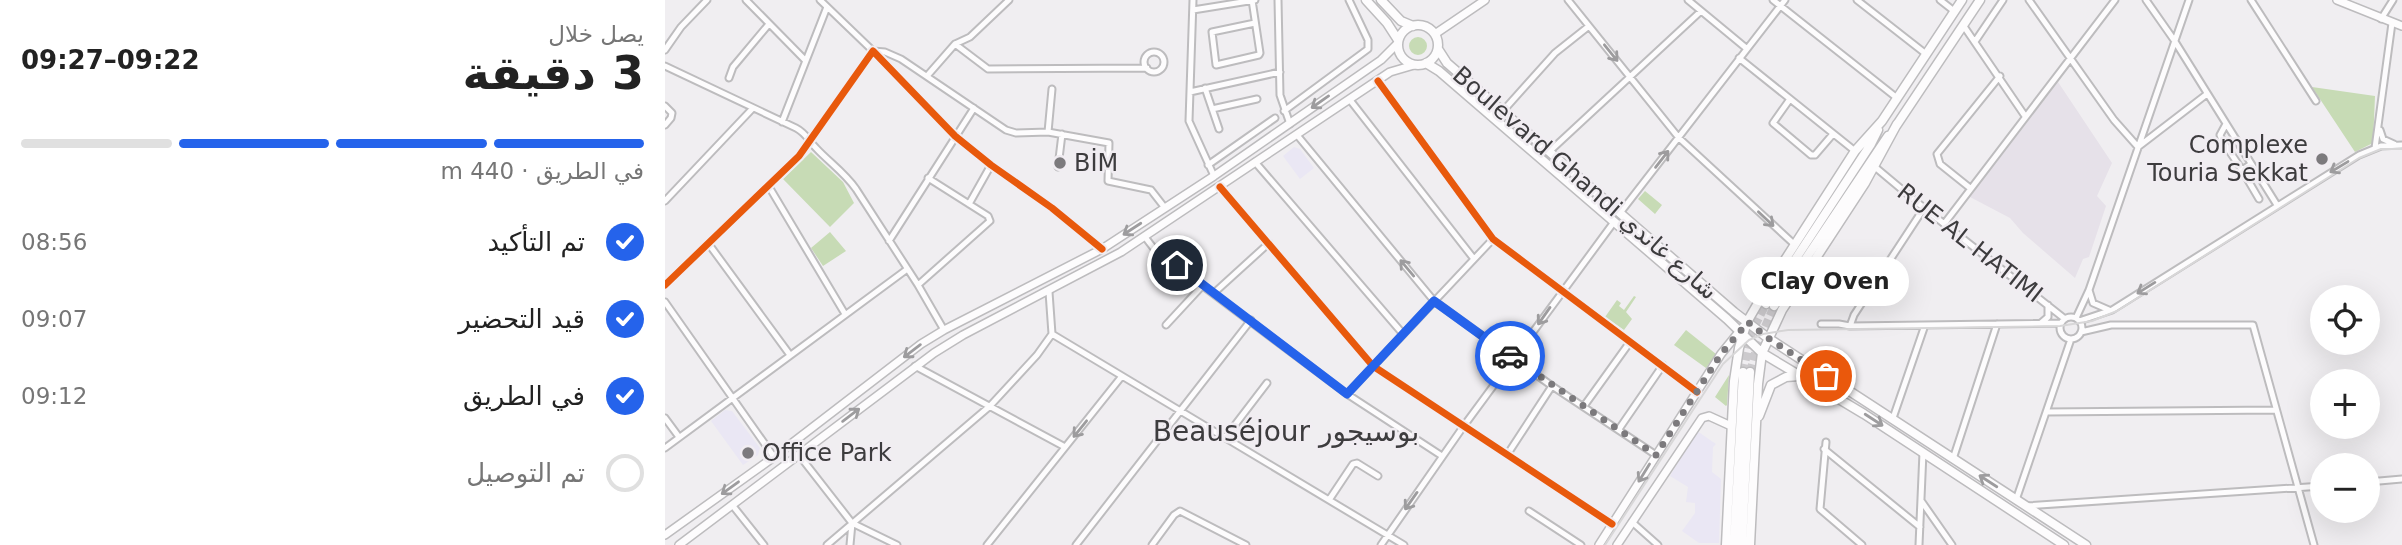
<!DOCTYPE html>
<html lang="ar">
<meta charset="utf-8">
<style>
:root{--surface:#fff;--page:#f6f6f6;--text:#222;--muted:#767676;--line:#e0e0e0;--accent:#2563eb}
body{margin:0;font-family:"DejaVu Sans",Cairo,sans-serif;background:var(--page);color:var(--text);direction:rtl;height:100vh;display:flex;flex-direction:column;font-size:26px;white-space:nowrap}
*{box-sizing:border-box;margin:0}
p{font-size:23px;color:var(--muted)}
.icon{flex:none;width:38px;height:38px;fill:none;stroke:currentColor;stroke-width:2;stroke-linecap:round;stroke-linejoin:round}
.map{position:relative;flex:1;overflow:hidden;direction:ltr}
.details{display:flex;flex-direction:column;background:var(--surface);width:665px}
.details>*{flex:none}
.controls{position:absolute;left:1645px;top:285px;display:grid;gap:14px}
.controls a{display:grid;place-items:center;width:70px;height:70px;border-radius:50%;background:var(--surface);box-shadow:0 7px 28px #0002;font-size:35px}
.pin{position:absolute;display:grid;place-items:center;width:60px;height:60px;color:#fff;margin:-30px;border:4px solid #fff;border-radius:50%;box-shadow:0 2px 7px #0007}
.courier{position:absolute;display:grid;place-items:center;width:70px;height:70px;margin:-35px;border:5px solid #2563eb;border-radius:50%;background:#fff;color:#222;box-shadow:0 2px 9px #0007}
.bubble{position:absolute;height:49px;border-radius:24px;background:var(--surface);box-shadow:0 7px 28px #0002;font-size:23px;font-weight:700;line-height:49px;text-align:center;direction:rtl}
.summary em{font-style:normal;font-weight:700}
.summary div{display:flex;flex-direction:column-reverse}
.summary{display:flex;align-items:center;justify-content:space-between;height:119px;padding:0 21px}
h1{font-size:46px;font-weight:700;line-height:52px}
.bar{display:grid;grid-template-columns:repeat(4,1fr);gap:10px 7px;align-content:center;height:84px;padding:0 21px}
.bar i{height:9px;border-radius:5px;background:var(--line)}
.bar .active{background:var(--accent)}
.bar p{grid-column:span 4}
ol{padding:0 21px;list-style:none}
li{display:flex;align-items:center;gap:21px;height:77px}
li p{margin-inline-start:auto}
li .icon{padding:7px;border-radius:50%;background:var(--accent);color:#fff;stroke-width:4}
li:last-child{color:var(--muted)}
li i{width:38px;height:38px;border:4px solid var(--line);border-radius:50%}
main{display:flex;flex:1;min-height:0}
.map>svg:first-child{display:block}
</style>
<main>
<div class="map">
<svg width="1737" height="545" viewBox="0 0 1737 545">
<rect width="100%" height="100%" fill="#f0eef1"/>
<path fill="#eae7f4" d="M 629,147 L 635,149 L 649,168 L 635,179 L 618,156 Z
M 60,410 L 67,411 L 95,448 L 93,455 L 78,465 L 46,421 Z
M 1032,431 L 1051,444 L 1048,447 L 1047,472 L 1056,479 L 1054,543 L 1034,543 L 1017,531 L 1030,513 L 1030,503 L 1021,502 L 1023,487 L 1005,476 Z"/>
<path fill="#e6e1e9" d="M 1393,82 L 1447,163 L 1432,196 L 1441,206 L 1424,257 L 1418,259 L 1410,278 L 1358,233 L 1345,218 L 1305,197 Z"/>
<path fill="#c7dbb5" d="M744 46a9 9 0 1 1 18 0a9 9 0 1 1-18 0Z
M 1647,87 L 1710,96 L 1708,143 L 1690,152 Z
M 146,152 L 178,182 L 189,203 L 165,227 L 118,179 Z
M 980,191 L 997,205 L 990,214 L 973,199 Z
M 165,232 L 181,251 L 158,266 L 146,248 Z
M 969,296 L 971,297 L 961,312 L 967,319 L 959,330 L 940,317 L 952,300 L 956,303 L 954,306 L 959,310 Z
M 1021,330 L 1051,354 L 1041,368 L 1009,345 Z
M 1064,375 L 1062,405 L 1061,406 L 1050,397 Z"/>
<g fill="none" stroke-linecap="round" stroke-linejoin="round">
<path stroke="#cccacd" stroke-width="8" stroke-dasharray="8 4" stroke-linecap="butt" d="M 1078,372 L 1087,332 L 1101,304
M 1085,372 L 1092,345 L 1109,306"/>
<defs>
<path id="street" d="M 81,0 L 140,60
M 155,0 L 208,51 L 220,52 L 236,59 L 341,130 L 351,133 L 383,132 L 444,143 L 443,181 L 486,190 L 500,208
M 528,0 L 524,121 L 549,176
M 587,0 L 595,53 L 594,55 L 551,65 L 547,32 L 590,23
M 613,0 L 615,95 L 625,124
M 903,0 L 1014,138 L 1130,245
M 1023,0 L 1081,48
M 1108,0 L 1232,98
M 1192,0 L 1261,54
M 1275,0 L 1289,11
M 1364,0 L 1449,120 L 1473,147 L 1542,94
M 1481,0 L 1509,40 L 1612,205
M 1586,0 L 1651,101
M 528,10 L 590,0
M 1716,19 L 1728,0
M 1298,25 L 1360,116
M 1311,40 L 1338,0
M 290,44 L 323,69 L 482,68
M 0,50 L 16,27 L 42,0
M479 62a10 10 0 1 1 20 0a10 10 0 1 1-20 0Z
M 1074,58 L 1190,151
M 0,66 L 131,128 C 141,133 144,141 151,148 C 164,162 180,173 191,189 L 253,285 L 279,330
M 262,76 L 290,44 L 305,37 L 344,0
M 64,78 L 68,67 L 104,24
M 713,81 L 828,239 L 1032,392
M 540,88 L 554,129
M 525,92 L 615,72
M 1125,99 L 1108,123 L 1146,155 L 1150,155 L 1168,134
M 685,100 L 809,259
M 0,106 L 7,113 L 6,118 L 0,125
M 547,109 L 592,99
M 619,111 L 703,49 L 703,40 L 684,0
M 838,111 L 890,53 L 924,26
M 117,122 L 162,7
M 1561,124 L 1555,135 L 1557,140 L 1577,170
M 1715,130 L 1718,139 L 1729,144
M 383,132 L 387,89
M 632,135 L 769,301 L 887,386 L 991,455
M 1710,148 L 1727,23
M 885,151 L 1036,11
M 590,162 L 738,334
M 1586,164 L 1577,170 L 1594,199
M 543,165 L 610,118
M 393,167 L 397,134
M 1210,167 L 1259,208 L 1400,319
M 103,185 L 180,314
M 555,187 L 708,366 L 947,524
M 1305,188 L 1275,164 L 1272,154 L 1335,76
M 0,201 L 88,108
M 304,204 L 326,165
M 955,213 L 1120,0
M 1279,224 L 1450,0
M 480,237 L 490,250 L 682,394 L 777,456
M 224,241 L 309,108
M 43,243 L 125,355
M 0,285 L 134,156 L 208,51 L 290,136 L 326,165 L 387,208 L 437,249
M 253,285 L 325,221 L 323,216 L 263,178
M 1424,290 L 1428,303 L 1444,310
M 549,293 L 604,243
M 0,302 L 109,457
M1395 328a11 11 0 1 1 22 0a11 11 0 1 1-22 0Z
M 1411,318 L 1424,290 L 1524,0
M 1414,321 L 1447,310 L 1694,155 L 1716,146 L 1737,145
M 1376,323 L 1383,317 L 1383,305
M 1156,324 L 1174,324 L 1185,326 L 1396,323
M 501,325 L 538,285
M 1185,326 L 1189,315 L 1259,208
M 1416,332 L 1446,325 L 1588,325 L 1649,545
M 387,334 L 739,545
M 250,366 L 400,447
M 682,394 L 828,239
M 919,406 L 965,342
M 1381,412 L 1611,410
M 0,418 L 14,437
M 1228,418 L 1260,325
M 954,429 L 998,365
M 560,438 L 602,383
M 1161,442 L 1155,509 L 1197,545
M 0,448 L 241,270
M 1159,449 L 1255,527
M 134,455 L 187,523 L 232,545
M 842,455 L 887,386
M 1288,459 L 1332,324
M 1703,482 L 1737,479
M 664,500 L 688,464 L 692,463 L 713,476
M 1351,500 L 1406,339
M 1257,502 L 1287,545
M 68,506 L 99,545
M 1361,506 L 1657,486
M 864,511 L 916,545
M 967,522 L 993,545
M 162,545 L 325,406 L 372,355 L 387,334 L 384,292
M 185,545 L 187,523
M 322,545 L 457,376
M 411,545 L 586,320
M 487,545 L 509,515 L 515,511 L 581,545
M 716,545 L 798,427 L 949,222
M 1254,545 L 1258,452"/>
<path id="secondary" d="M 1672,0 L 1737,26
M 770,34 L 820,0
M 0,535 L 109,457 L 256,344 L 279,330 L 437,249 L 549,176 L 716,60 L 733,43
M 14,545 L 269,353 L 298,335 L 456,252 L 725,72 L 749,65
M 934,545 L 1056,354 L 1078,327
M 952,545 L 1037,418 L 1044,416 L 1066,426"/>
<path id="primary" d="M 701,0 L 722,23 L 733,40
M 716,0 L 736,21 L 748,26
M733 45a20 20 0 1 1 40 0a20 20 0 1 1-40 0Z
M 773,49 L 782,63 L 1069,312 L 1103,338 L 1421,545
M 761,63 L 774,71 L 1062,319 L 1097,353 L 1199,414 L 1399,545
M 1231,126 L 1315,0
M 1101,304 L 1206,144 L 1213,130
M 1109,306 L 1223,136
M 1094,416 L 1106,385 L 1121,377 L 1134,376
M 1061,545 L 1069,381 L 1074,348 L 1082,322 L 1100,291 L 1190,151 L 1217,121 L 1297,0
M 1069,545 L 1078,372
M 1077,545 L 1085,372
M 1085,545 L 1093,384 L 1097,353 L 1117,310 L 1200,183 L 1232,124"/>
</defs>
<use href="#street" stroke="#bdbcbe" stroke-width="9"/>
<use href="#secondary" stroke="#bdbcbe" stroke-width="10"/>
<use href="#primary" stroke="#bdbcbe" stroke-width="11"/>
<use href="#street" stroke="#fdfcfd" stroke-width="5"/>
<use href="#secondary" stroke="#fdfcfd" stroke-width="7"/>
<use href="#primary" stroke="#fdfcfd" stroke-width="8"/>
<path stroke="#d8d7d8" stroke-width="2" d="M 940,545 L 1058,364 L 1084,340 L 1098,334 L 1123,330 L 1395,326 L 1427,321 L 1452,311 L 1694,158 L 1716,149 L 1737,149"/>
<defs>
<path id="cycleway" d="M 713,81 L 828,239 L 1032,392
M 555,187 L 708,366 L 947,524
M 0,285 L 134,156 L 208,51 L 290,136 L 326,165 L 387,208 L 437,249"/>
</defs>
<use href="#cycleway" stroke="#f1edf2" stroke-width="11"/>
<use href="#cycleway" stroke="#e8590c" stroke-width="7"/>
</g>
<defs><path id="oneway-shaft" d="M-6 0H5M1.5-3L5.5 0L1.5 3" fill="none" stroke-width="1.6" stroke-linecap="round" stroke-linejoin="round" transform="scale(1.75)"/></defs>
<g stroke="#9d9c9e">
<use href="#oneway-shaft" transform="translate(946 53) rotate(51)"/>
<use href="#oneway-shaft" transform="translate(655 102) rotate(145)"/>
<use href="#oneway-shaft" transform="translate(997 159) rotate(-52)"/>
<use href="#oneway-shaft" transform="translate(1674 167) rotate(149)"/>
<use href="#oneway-shaft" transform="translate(1101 219) rotate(43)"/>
<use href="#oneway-shaft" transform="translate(467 229) rotate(147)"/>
<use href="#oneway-shaft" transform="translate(742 268) rotate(-130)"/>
<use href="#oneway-shaft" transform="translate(1481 288) rotate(148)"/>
<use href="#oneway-shaft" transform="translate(879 316) rotate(125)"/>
<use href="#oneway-shaft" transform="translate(247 351) rotate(143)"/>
<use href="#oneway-shaft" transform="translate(186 415) rotate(-37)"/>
<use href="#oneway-shaft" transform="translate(1209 420) rotate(33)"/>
<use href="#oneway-shaft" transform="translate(415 429) rotate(129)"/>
<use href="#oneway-shaft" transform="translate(979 473) rotate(122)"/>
<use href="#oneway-shaft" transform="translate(1323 481) rotate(-147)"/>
<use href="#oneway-shaft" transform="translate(65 488) rotate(144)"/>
<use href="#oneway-shaft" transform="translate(746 501) rotate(125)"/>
</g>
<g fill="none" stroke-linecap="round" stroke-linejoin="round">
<path stroke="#7c7a7d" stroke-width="7" stroke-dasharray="0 12.6" d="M 845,356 L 991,455 L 1056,354 L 1083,322 L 1103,338 L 1161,376"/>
<path stroke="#2563eb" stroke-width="9" d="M 512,265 L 682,394 L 769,301 L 845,356"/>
</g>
<g fill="#7c7a7d" stroke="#f1edf2" stroke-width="2.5">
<circle cx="1657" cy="159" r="7"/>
<circle cx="395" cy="163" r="7"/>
<circle cx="83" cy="453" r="7"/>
</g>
<g text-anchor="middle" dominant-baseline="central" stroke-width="5" stroke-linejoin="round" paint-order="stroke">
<g font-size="24" fill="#3d3c3e" stroke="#f1edf2" text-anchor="start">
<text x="1643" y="145" text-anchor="end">Complexe<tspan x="1643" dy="28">Touria Sekkat</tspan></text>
<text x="409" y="163">BİM</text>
<text x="97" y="453">Office Park</text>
</g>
<g font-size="24" fill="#3d3c3e" stroke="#f1edf2">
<text transform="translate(920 183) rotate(41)">Boulevard Ghandi شارع غاندي</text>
<text transform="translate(1305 243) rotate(38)">RUE AL HATIMI</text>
</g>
<g font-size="28" fill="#3d3c3e" stroke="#f1edf2">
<text x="621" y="431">Beauséjour بوسيجور</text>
</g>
</g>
</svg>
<div class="controls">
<a><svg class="icon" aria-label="locate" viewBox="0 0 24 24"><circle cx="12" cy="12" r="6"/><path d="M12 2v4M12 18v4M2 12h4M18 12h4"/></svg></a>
<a>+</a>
<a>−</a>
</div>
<div class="pin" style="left:1161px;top:376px;background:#ea580c"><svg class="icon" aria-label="bag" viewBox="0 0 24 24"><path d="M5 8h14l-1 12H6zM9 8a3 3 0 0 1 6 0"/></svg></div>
<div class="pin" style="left:512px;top:265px;background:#1f2937"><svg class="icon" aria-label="home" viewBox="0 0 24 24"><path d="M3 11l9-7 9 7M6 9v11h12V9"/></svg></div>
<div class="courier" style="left:845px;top:356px"><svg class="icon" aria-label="car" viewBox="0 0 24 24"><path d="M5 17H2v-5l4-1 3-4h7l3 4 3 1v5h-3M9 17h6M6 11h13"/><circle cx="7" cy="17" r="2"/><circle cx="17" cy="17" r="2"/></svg></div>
<div class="bubble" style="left:1076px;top:257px;width:168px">Clay Oven</div>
</div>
<section class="details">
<div class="summary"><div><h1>3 دقيقة</h1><p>يصل خلال</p></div><em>09:22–09:27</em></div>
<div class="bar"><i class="active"></i><i class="active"></i><i class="active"></i><i></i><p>في الطريق · 440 m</p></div>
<ol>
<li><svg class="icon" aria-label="check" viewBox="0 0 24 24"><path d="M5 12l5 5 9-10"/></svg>تم التأكيد<p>08:56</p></li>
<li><svg class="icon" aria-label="check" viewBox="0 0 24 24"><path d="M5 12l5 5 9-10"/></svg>قيد التحضير<p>09:07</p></li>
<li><svg class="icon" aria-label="check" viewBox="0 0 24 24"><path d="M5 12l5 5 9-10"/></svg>في الطريق<p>09:12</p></li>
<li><i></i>تم التوصيل</li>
</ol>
</section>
</main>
